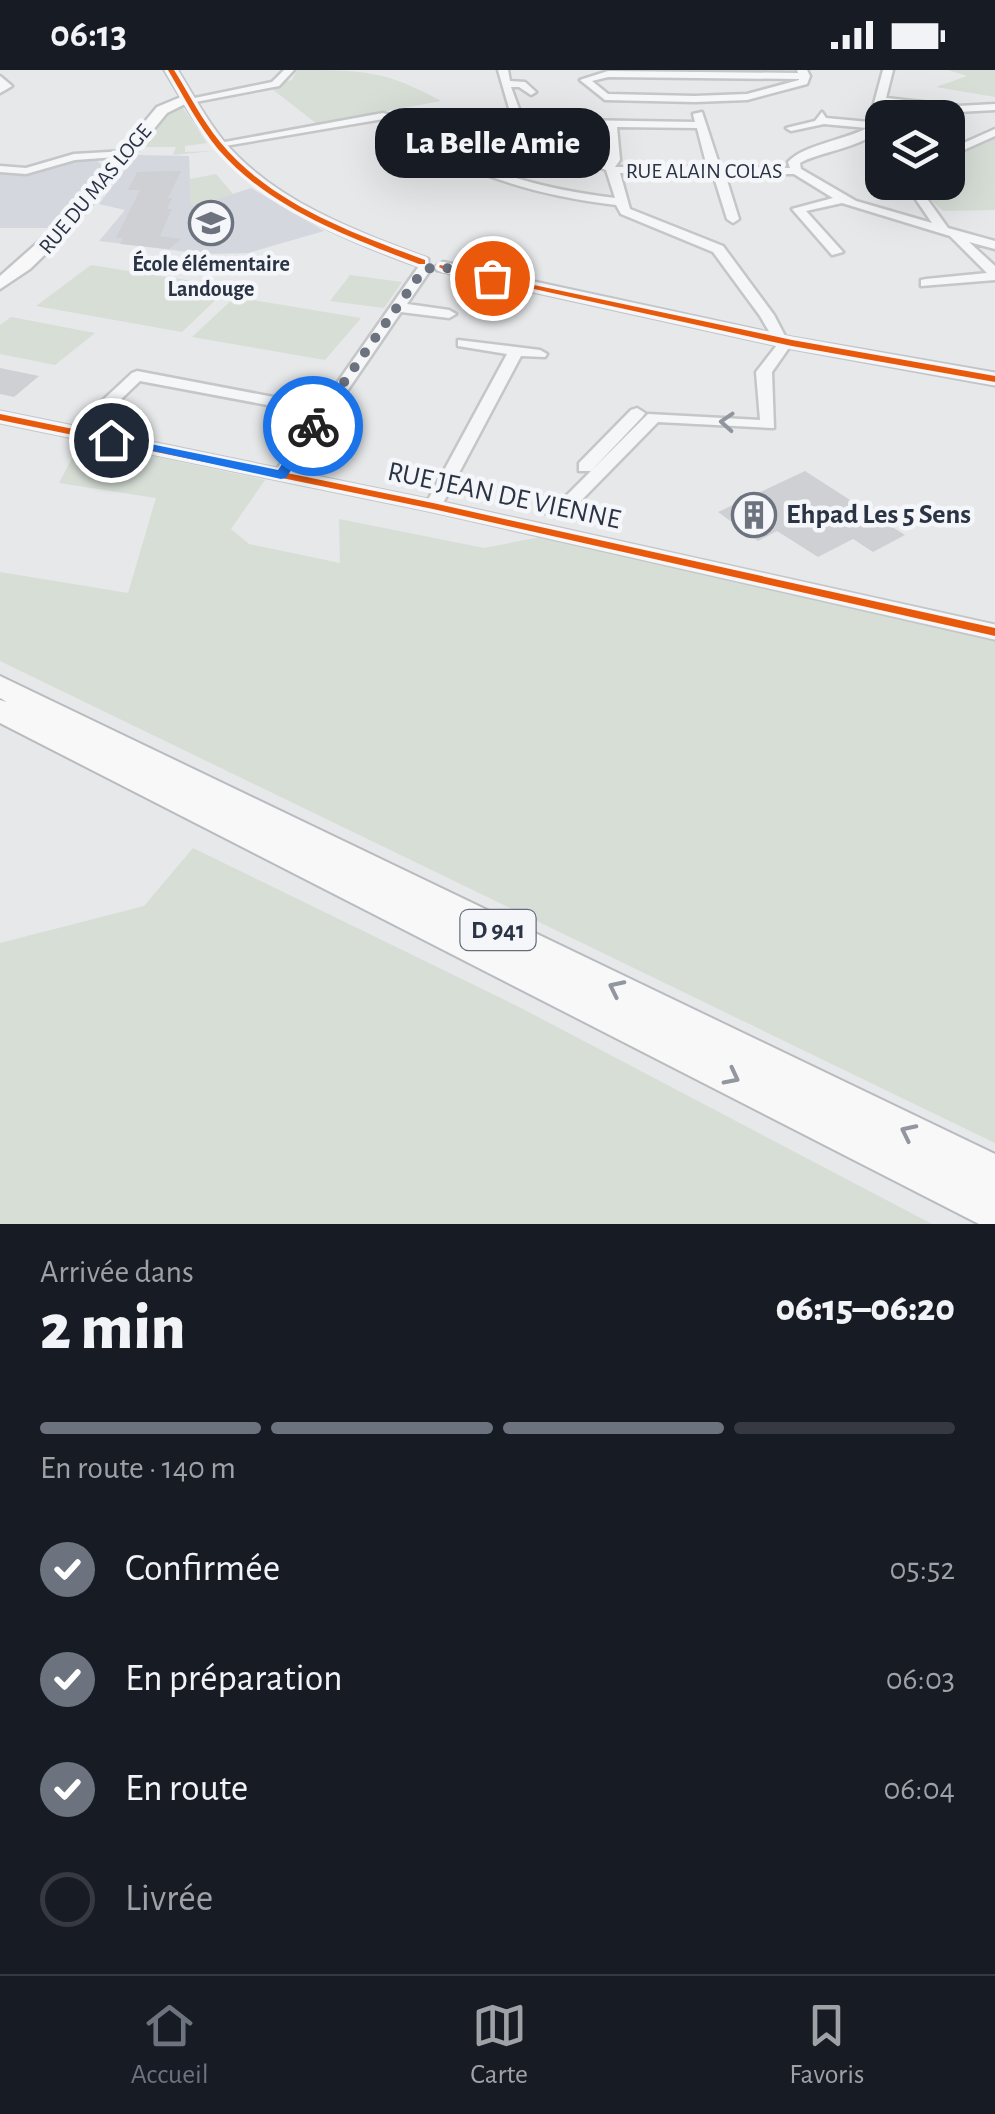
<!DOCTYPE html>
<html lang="fr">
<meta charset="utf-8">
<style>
:root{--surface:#171b24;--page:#242831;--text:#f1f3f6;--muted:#9ea1a6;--line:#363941;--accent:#6c737f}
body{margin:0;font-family:"Alegreya Sans",sans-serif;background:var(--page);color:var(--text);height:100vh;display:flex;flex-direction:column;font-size:38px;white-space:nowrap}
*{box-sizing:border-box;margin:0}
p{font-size:32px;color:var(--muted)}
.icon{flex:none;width:55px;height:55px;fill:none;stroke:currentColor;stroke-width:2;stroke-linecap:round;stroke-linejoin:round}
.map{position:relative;height:1154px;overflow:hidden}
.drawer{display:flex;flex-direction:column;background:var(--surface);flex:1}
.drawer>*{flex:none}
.buttons{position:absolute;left:865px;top:30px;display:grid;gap:20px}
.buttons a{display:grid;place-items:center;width:100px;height:100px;border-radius:20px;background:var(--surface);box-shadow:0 10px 40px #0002;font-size:50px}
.pin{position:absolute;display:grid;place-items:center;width:85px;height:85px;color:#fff;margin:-42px;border:5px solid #fff;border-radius:50%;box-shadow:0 2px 10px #0007}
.courier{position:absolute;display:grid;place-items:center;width:100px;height:100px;margin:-50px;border:8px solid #1a73e8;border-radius:50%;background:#fff;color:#222;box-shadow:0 2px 12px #0007}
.bubble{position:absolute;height:70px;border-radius:30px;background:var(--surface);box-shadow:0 10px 40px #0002;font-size:32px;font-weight:800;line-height:70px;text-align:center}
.headline em{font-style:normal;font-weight:800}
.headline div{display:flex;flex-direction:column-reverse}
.headline{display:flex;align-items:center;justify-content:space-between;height:170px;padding:0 40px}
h1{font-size:65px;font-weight:800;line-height:75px}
.bar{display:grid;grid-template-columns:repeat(4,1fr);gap:15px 10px;align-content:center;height:120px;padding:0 40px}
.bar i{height:12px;border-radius:8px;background:var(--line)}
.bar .selected{background:var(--accent)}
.bar p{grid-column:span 4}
ol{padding:0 40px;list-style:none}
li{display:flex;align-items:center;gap:30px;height:110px}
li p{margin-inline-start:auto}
li .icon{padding:10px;border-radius:50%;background:var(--accent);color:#fff;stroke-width:4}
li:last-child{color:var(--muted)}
li i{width:55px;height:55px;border:5px solid var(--line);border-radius:50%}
.status{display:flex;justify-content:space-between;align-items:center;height:70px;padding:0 50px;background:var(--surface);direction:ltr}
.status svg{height:28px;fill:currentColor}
.dock{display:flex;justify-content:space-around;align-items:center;height:140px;border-top:2px solid var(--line);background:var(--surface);font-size:28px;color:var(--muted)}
.dock a{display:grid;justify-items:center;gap:5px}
.dock .selected{color:var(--accent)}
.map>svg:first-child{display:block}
</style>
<div class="status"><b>06:13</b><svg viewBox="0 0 49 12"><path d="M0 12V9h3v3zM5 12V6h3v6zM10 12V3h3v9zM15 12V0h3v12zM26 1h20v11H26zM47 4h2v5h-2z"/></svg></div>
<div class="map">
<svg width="995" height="1154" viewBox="0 0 995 1154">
<rect width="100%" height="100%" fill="#e6e8ea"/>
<path fill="#d4d7dd" d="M 136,85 L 189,86 L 191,134 L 195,136 L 251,118 L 324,161 L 248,183 L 204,184 L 99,171 L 125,140 L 99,134 Z
M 96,90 L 104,97 L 56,158 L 0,158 L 0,103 L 45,101 L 77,91 Z"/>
<path fill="#d6ded6" d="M 297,0 C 361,0 385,0 441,31 L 317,54 L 267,15 L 292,10 Z
M 948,0 L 995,0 L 995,27 L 936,17 L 967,6 Z
M 183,38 L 207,73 L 185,76 L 185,82 L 214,81 L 173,85 L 176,77 L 145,77 L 136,85 L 172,39 Z
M 995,65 L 995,140 L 943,141 L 917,117 L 917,113 L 948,112 L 948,91 Z
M 216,104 L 233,124 L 195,136 L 191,134 L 190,109 Z
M 91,195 L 229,217 L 182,262 L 36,236 Z
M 350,205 L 402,212 L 384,238 L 330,231 Z
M 235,227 L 361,248 L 325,290 L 192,267 Z
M 11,247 L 95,263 L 55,295 L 0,284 L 0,255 Z
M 81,371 L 265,410 L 231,459 L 249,474 L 340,493 L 339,449 L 484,478 L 540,467 L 995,568 L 995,1073 L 0,591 L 0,502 L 128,523 L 156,428 L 59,413 Z
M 193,778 L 519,937 L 932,1154 L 0,1154 L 0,873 L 144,836 Z"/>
<path fill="#ced0d3" d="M 181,101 L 168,128 L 172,128 L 167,139 L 172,139 L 160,166 L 181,169 L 169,179 L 120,174 L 123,168 L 116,168 L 140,120 L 128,120 L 137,102 Z
M 0,298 L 39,306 L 14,327 L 0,324 Z
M 805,401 L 864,439 L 905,465 L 873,482 L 853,469 L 818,487 L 777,461 L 758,471 L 718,442 Z"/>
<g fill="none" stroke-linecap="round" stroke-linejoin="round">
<defs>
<path id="minor" d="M 284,0 L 294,0 L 279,16 L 190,33 L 185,30 L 272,12 Z
M 498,0 L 508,0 L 510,11 L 525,12 L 536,22 L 531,25 L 519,17 L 511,17 L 521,44 L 575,50 L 695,52 L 693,44 L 702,42 L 720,97 L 790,98 L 788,92 C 803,75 845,70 867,58 L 824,54 L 791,61 L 786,58 L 815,51 L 822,42 L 826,48 L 869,52 L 883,0 L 893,0 L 886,28 L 958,36 L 995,34 L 995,40 L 958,42 L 884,34 C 882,41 881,53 879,57 C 872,76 817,82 800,93 L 801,99 L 856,131 L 932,153 L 904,112 L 915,112 L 948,158 L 995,171 L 995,179 L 969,172 L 995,196 L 995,210 L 921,216 L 921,210 L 926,209 L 987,203 L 950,166 L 842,133 L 806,141 L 843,182 L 832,185 L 792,139 L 833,128 L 794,104 L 725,104 L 739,149 L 733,153 L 727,149 L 713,104 L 620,103 L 630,139 L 723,176 L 774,245 L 786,268 L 793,272 L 772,302 L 774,358 L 658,352 L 565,447 C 556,449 545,445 539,437 L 542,433 L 557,435 L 648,344 L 760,350 L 756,302 L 777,275 L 760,246 L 713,182 L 621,144 L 616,135 C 559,128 502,115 450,89 C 426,77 409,57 383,49 L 219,77 L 214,74 L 383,43 L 406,50 L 423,61 L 511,45 ZM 515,51 L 544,76 L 606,100 L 615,128 C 551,120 482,105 430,66 ZM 526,51 L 606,57 L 608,89 C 582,89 545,71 526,51 ZM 617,57 L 697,58 L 707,97 L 615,97 L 620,90 Z
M 797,0 L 807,0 L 810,6 L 807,14 L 747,30 L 695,32 L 605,30 L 580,10 L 608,1 L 798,3 ZM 608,7 L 799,9 L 799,10 L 747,24 L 695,26 L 608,24 L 592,11 Z
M 0,6 L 12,16 L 0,23 Z
M 995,59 L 995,66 L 948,87 L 948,80 Z
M 126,81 L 130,82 L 130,86 L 75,90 L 26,104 L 0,102 L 0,96 L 26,98 L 74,84 Z
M 419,196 L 431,199 L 407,234 L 449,240 L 456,244 L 449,248 L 401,242 L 292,402 L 428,430 L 507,284 L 458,276 L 458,270 L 540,280 L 547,284 L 545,287 L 521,286 L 443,433 L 995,555 L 995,569 L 433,441 L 0,352 L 0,342 L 74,357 L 132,303 L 137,301 L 321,336 ZM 140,311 L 315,344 L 277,399 L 89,360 Z
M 637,338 L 645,343 L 643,346 L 591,401 L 579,401 L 579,393 L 631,340 Z"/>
<path id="major" d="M 165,0 L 177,0 C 192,24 204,48 223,71 C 274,132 355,162 428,189 L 428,195 L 416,195 C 324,161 237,123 185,34 L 167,43 L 72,158 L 30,199 L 0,219 L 0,206 L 61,152 L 157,37 L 181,27 Z
M 443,192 L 792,268 L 995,303 L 995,315 L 792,278 L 437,200 L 435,197 Z"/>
<path id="highway" d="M 0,606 L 995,1084 L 995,1154 L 979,1154 L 0,653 L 0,630 L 7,632 L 0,628 Z"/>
</defs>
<use href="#minor" stroke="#c4c6c8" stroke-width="5"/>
<use href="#major" stroke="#c2c5c8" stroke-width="5"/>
<use href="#highway" stroke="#b8bbbf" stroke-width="4"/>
<use href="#minor" fill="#f5f6f7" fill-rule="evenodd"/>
<use href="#major" fill="#f8f8f8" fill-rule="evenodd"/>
<use href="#highway" fill="#f8f8f8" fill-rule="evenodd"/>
<defs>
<path id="cycleway" d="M 168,0 L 174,0 C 189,24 202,50 220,72 C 271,134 352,163 425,190 L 425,194 L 419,194 C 348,167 269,138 218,79 C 198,55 184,27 168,0 Z
M 440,195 L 792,270 L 995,306 L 995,312 L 792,276 L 443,199 L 439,197 Z
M 0,344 L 433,433 L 995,558 L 995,566 L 433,439 L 0,350 Z"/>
</defs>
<use href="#cycleway" stroke="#f4f6f9" stroke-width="7"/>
<use href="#cycleway" fill="#e8590c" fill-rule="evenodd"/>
</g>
<defs><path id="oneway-chevron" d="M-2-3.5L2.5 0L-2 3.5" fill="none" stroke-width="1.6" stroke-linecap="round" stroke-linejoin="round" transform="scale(2.5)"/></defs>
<use stroke="#90959e" href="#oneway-chevron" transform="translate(727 352) rotate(-176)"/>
<g stroke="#92969e">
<use href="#oneway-chevron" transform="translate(616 918) rotate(-154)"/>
<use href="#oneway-chevron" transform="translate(732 1007) rotate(27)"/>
<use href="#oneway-chevron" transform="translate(908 1062) rotate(-154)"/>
</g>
<path fill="#1a73e8" d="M 309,354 L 320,356 L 286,408 L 281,409 L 104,370 L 111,366 L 278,400 Z"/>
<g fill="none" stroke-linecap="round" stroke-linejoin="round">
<path stroke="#6c737f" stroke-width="10" stroke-dasharray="0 18" d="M 313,356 L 424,199 L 442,197 L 492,208"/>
</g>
<defs>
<symbol id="school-ring" viewBox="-11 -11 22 22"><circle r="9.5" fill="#f4f6f9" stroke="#6c737f" stroke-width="1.5"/><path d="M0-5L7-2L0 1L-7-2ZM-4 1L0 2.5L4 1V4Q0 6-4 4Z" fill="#6c737f"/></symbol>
<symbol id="building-ring" viewBox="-11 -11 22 22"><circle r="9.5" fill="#f4f6f9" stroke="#6c737f" stroke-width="1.5"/><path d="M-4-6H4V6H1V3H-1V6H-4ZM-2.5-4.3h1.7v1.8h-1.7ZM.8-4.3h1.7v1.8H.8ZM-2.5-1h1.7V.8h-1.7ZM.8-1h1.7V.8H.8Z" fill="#6c737f"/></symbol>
</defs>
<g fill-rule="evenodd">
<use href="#school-ring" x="186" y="128" width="50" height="50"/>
<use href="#building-ring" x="729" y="420" width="50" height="50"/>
</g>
<g text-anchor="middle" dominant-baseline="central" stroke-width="9" stroke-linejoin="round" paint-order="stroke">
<g font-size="22" fill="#2b3445" stroke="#f4f6f9">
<text x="704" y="101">RUE ALAIN COLAS</text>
<text transform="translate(95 119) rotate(-50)">RUE DU MAS LOGE</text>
</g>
<g font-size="22" font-weight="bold" fill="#2b3445" stroke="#f4f6f9">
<text x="211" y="194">École élémentaire<tspan x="211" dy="25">Landouge</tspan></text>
</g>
<rect fill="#f4f6f9" stroke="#676e7b" stroke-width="2.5" x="460.5" y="840" width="75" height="40" rx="8"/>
<g font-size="25" font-weight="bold" fill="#2b3445">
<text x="498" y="860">D 941</text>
</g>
<g font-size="28" fill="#2b3445" stroke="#f4f6f9">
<text transform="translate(504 426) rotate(12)">RUE JEAN DE VIENNE</text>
</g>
<g font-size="28" font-weight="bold" fill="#2b3445" stroke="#f4f6f9" text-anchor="start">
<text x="786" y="445">Ehpad Les 5 Sens</text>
</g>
</g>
</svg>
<div class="buttons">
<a><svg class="icon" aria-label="layers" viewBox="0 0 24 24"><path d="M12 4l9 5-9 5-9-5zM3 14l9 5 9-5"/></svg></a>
</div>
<div class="pin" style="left:492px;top:208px;background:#ea580c"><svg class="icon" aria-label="bag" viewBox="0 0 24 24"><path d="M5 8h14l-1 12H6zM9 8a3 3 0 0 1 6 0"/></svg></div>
<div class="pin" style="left:111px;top:370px;background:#1f2937"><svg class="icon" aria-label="home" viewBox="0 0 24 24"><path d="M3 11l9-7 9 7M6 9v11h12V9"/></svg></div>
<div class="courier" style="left:313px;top:356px"><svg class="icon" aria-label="bike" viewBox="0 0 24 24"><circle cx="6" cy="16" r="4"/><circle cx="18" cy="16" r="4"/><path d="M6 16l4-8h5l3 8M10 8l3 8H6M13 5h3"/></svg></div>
<div class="bubble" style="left:375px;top:38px;width:235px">La Belle Amie</div>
</div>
<section class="drawer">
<div class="headline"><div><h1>2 min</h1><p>Arrivée dans</p></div><em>06:15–06:20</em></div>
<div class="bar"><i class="selected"></i><i class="selected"></i><i class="selected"></i><i></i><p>En route · 140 m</p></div>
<ol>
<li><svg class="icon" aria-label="check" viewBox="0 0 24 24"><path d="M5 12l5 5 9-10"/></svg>Confirmée<p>05:52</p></li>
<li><svg class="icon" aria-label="check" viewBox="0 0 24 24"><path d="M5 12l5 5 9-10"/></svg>En préparation<p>06:03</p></li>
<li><svg class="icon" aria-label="check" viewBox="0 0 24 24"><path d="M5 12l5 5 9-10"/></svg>En route<p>06:04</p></li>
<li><i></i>Livrée</li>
</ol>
</section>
<nav class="dock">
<a class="selected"><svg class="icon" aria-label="home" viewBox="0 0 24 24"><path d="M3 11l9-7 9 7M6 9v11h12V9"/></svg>Accueil</a>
<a><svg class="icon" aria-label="map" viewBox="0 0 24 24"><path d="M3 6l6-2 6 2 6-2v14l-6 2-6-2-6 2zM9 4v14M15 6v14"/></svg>Carte</a>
<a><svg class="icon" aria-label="saved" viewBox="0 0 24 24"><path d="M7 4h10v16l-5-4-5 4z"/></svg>Favoris</a>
</nav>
